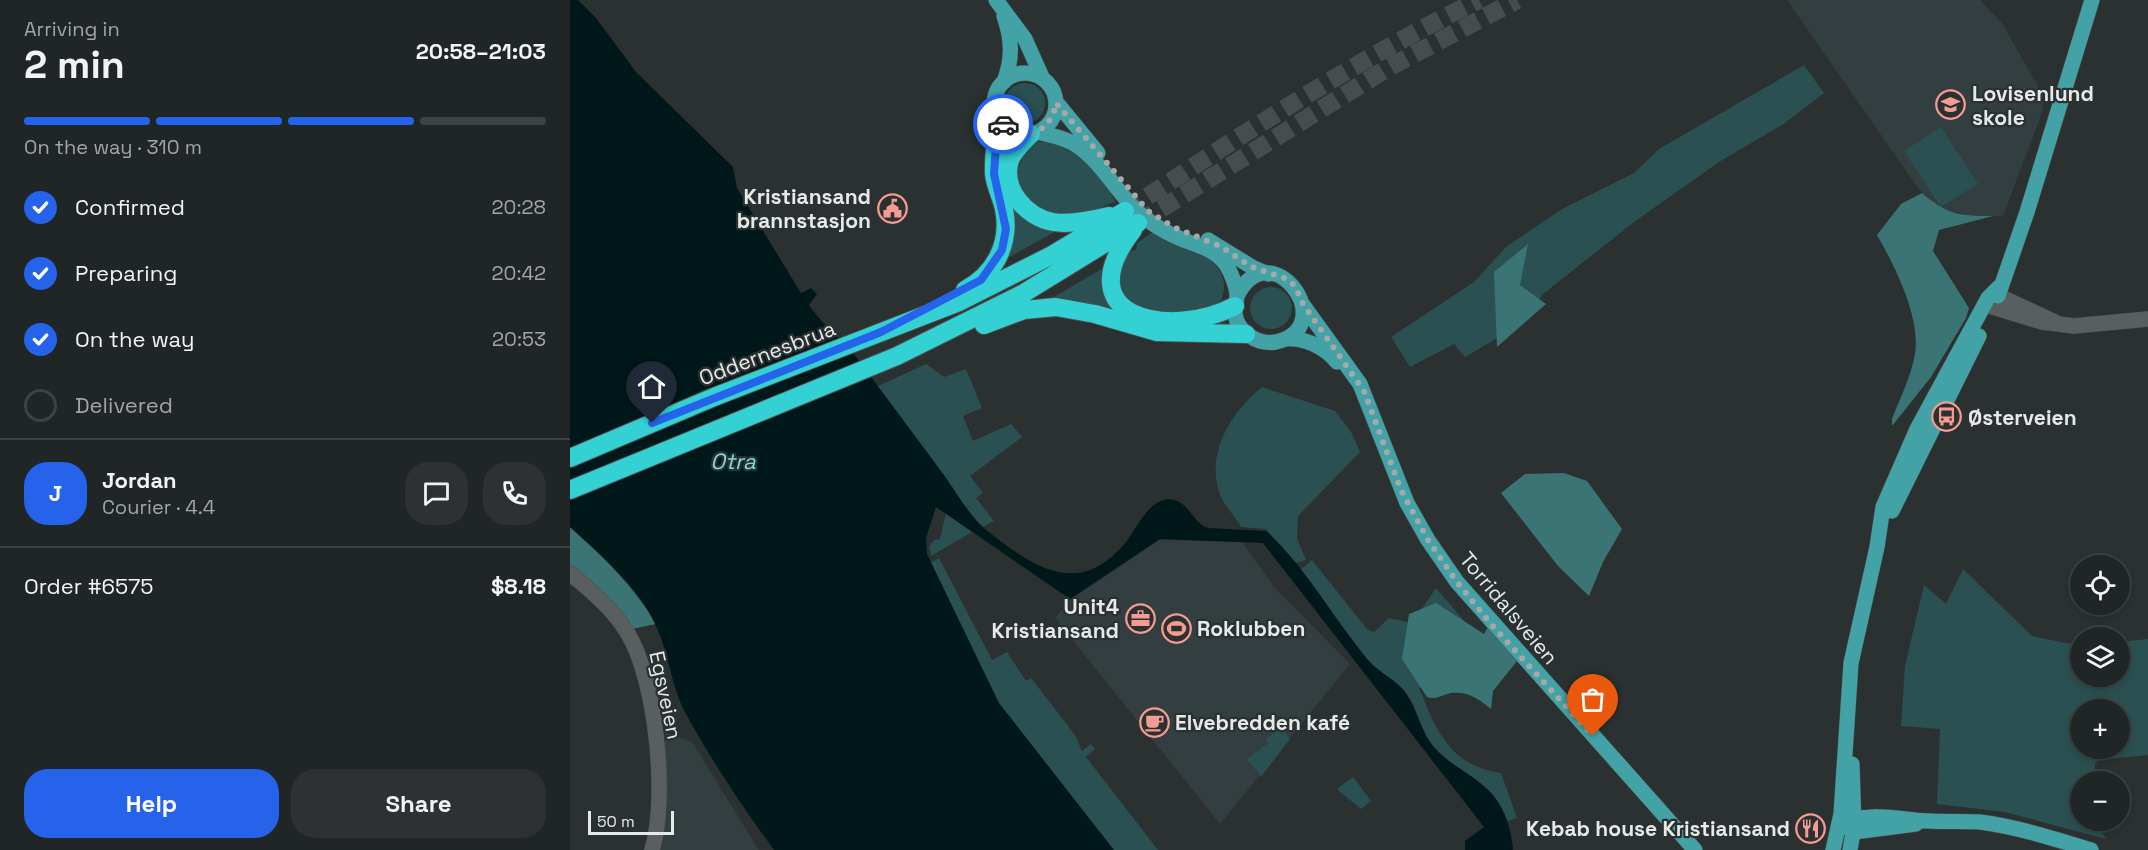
<!DOCTYPE html>
<meta charset="utf-8">
<style>
:root{--surface:#202525;--page:#2d3132;--text:#f1f3f6;--muted:#a2a5a7;--line:#3d4242;--accent:#2563eb}
body{margin:0;font-family:"Space Grotesk",sans-serif;background:var(--page);color:var(--text);height:100vh;display:flex;flex-direction:column;font-size:22px;white-space:nowrap}
*{box-sizing:border-box;margin:0}
p{font-size:20px;color:var(--muted)}
.icon{flex:none;width:33px;height:33px;fill:none;stroke:currentColor;stroke-width:2;stroke-linecap:round;stroke-linejoin:round}
.map{position:relative;flex:1;overflow:hidden}
.drawer{display:flex;flex-direction:column;background:var(--surface);width:570px}
.drawer>*{flex:none}
.controls{position:absolute;left:1500px;top:555px;display:grid;gap:12px}
.controls a{display:grid;place-items:center;width:60px;height:60px;border-radius:50%;background:var(--surface);box-shadow:0 3px 9px #0003,0 0 0 2px var(--line);font-size:30px}
.scale{position:absolute;left:18px;bottom:15px;width:86px;box-sizing:border-box;padding-left:6px;border:3px solid #e6e9e9;border-top:0;font-size:16px;line-height:21px;white-space:nowrap;color:#e6e9e9;-webkit-text-stroke:4px #2b3131;paint-order:stroke}
.pin{position:absolute;display:grid;place-items:center;width:51px;height:51px;color:#fff;margin:-62px -26px;border-radius:50% 50% 50% 0;rotate:-45deg;box-shadow:0 0 6px #0007}
.pin .icon{rotate:45deg}
.courier{position:absolute;display:grid;place-items:center;width:60px;height:60px;margin:-30px;border:4px solid #2563eb;border-radius:50%;background:#fff;color:#222;box-shadow:0 2px 8px #0007}
.summary em{font-style:normal;font-weight:700}
.summary div{display:flex;flex-direction:column-reverse}
.summary{display:flex;align-items:center;justify-content:space-between;height:102px;padding:0 24px}
h1{font-size:39px;font-weight:700;line-height:45px}
.bar{display:grid;grid-template-columns:repeat(4,1fr);gap:9px 6px;align-content:center;height:72px;padding:0 24px}
.bar i{height:8px;border-radius:4px;background:var(--line)}
.bar .current{background:var(--accent)}
.bar p{grid-column:span 4}
.line{display:flex;align-items:center;gap:15px;padding:0 24px;border-top:2px solid var(--line)}
.line div{flex:1}
.round{display:grid;place-items:center;flex:none;width:63px;height:63px;border-radius:24px;background:var(--page)}
ol{padding:0 24px;list-style:none}
li{display:flex;align-items:center;gap:18px;height:66px}
li p{margin-inline-start:auto}
li .icon{padding:6px;border-radius:50%;background:var(--accent);color:#fff;stroke-width:4}
li:last-child{color:var(--muted)}
li i{width:33px;height:33px;border:3px solid var(--line);border-radius:50%}
.cta{display:flex;gap:12px;margin-top:auto;padding:12px 24px}
.cta a{flex:1;height:69px;border-radius:24px;background:var(--accent);color:#fff;font-size:24px;font-weight:700;line-height:69px;text-align:center}
.cta a+a{background:var(--page);color:var(--text)}
main{display:flex;flex:1;min-height:0}
.map>svg:first-child{display:block}
</style>
<main>
<section class="drawer">
<div class="summary"><div><h1>2 min</h1><p>Arriving in</p></div><em>20:58–21:03</em></div>
<div class="bar"><i class="current"></i><i class="current"></i><i class="current"></i><i></i><p>On the way · 310 m</p></div>
<ol>
<li><svg class="icon" aria-label="check" viewBox="0 0 24 24"><path d="M5 12l5 5 9-10"/></svg>Confirmed<p>20:28</p></li>
<li><svg class="icon" aria-label="check" viewBox="0 0 24 24"><path d="M5 12l5 5 9-10"/></svg>Preparing<p>20:42</p></li>
<li><svg class="icon" aria-label="check" viewBox="0 0 24 24"><path d="M5 12l5 5 9-10"/></svg>On the way<p>20:53</p></li>
<li><i></i>Delivered</li>
</ol>
<div class="line" style="height:108px"><b class="round" style="background:var(--accent);color:#fff">J</b><div><b>Jordan</b><p>Courier · 4.4</p></div><a class="round"><svg class="icon" aria-label="chat" viewBox="0 0 24 24"><path d="M4 5h16v11H9l-5 4z"/></svg></a><a class="round"><svg class="icon" aria-label="phone" viewBox="0 0 24 24"><path d="M5 4h4l2 5-3 2q2 4 5 5l2-3 5 2v4C11 20 4 13 5 4z"/></svg></a></div>
<div class="line" style="height:78px"><div>Order #6575</div><b>$8.18</b></div>
<div class="cta"><a>Help</a><a>Share</a></div>
</section>
<div class="map">
<svg width="1578" height="850" viewBox="0 0 1578 850">
<rect width="100%" height="100%" fill="#2b3131"/>
<path fill="#323e3f" d="M 1217,0 L 1410,0 L 1432,23 L 1474,97 L 1472,113 L 1433,216 L 1400,216 L 1371,209 L 1350,191 Z
M 589,540 L 672,542 L 706,589 L 780,664 L 650,824 L 485,618 L 499,601 Z
M 96,733 L 122,742 L 189,850 L 81,850 Z"/>
<path fill="#2b5051" fill-rule="evenodd" d="M 1234,65 L 1254,93 L 1215,123 L 1149,162 L 1064,222 L 973,294 L 951,324 L 895,357 L 884,344 L 840,367 L 821,337 L 904,282 L 936,247 L 992,209 L 1064,173 L 1089,149 Z
M435 103a20 20 0 1 1 40 0a20 20 0 1 1-40 0Z
M 1371,127 L 1408,184 L 1371,207 L 1334,151 Z
M 464,142 C 470,142 478,141 484,143 C 510,148 536,178 545,202 C 527,208 502,220 483,216 C 443,207 437,168 464,142 Z
M 435,190 L 490,229 L 434,260 Z
M 584,231 C 613,245 670,261 650,303 L 626,314 L 588,313 L 564,306 L 557,301 L 547,276 L 556,252 L 566,250 L 567,243 Z
M 535,267 L 552,313 L 477,301 Z
M680 308a21 21 0 1 1 42 0a21 21 0 1 1-42 0Z
M 356,364 L 374,377 L 396,369 L 412,408 L 393,416 L 403,441 L 441,424 L 452,437 L 400,476 L 413,493 L 406,498 L 424,521 L 411,528 L 306,387 Z
M 692,387 L 765,411 L 781,432 L 790,452 L 728,516 L 727,539 L 736,560 L 725,563 L 696,529 L 671,527 C 664,514 651,503 648,488 C 638,448 663,411 692,387 Z
M 376,513 L 402,532 L 361,556 L 359,547 L 364,540 L 370,539 Z
M 369,558 L 422,660 L 437,652 L 456,681 L 461,678 L 505,735 L 512,751 L 521,744 L 525,749 L 516,757 L 588,850 L 543,850 L 429,705 L 360,563 Z
M 742,560 L 797,629 L 804,632 L 819,618 L 842,623 L 866,588 L 908,637 L 895,677 L 849,688 C 867,731 879,765 931,773 L 947,818 L 938,821 L 918,792 L 906,780 L 877,763 L 859,743 L 840,699 L 804,668 L 729,571 Z
M 1393,569 L 1462,636 L 1510,646 L 1510,676 L 1550,676 L 1550,642 L 1578,639 L 1578,755 L 1529,760 L 1525,764 L 1524,781 L 1510,782 L 1510,820 L 1524,821 L 1536,839 L 1435,812 L 1367,804 L 1370,729 L 1331,726 L 1335,666 L 1354,585 L 1376,604 ZM 1510,710 L 1550,710 L 1550,748 L 1510,748 Z
M 711,727 L 720,739 L 691,777 L 677,759 L 698,743 L 696,739 Z
M 783,777 L 801,801 L 791,809 L 767,789 Z"/>
<path fill="#3b7475" d="M 1352,193 C 1378,215 1389,216 1423,216 L 1369,230 L 1363,251 L 1399,308 L 1396,318 L 1361,377 L 1322,426 L 1322,419 C 1330,398 1342,375 1345,353 C 1351,318 1324,264 1307,235 L 1331,204 Z
M 958,244 L 950,285 L 976,304 L 927,347 L 924,272 Z
M 994,473 L 1017,481 L 1052,529 L 1033,562 L 1019,596 L 988,566 L 931,493 L 955,474 Z
M 0,527 C 32,556 64,586 86,624 L 62,629 L 0,584 Z
M 866,603 L 914,634 L 919,625 L 951,656 L 923,691 L 921,709 C 909,699 898,691 881,693 C 872,695 866,700 857,697 L 832,659 L 839,614 Z"/>
<path fill="#001819" d="M 0,0 L 8,0 L 26,18 L 66,72 L 163,167 L 167,188 L 231,293 L 241,288 L 247,294 L 239,305 L 241,308 C 254,326 273,340 287,358 C 316,397 345,436 374,475 C 386,492 399,515 415,529 C 443,551 483,584 520,570 C 534,565 547,553 556,542 C 567,528 581,494 604,500 C 620,504 623,523 638,528 L 696,531 C 736,567 764,619 798,660 C 809,673 827,680 836,693 C 848,710 850,730 863,746 C 882,768 906,775 923,795 C 935,809 942,832 943,850 L 895,850 L 895,841 L 914,827 L 693,543 L 590,539 L 500,599 L 366,507 L 356,538 L 357,554 L 429,703 L 544,850 L 204,850 C 172,806 141,760 115,712 C 101,686 99,653 86,626 C 69,587 31,555 0,527 Z"/>
<g fill="none" stroke-linecap="round" stroke-linejoin="round">
<path stroke="#474d4d" stroke-width="18" stroke-dasharray="18 9" stroke-linecap="butt" d="M 555,211 C 670,136 785,60 909,0
M 568,223 L 816,69 L 947,0"/>
<defs>
<path id="minor" d="M 1489,324 L 1429,296 L 1418,298 L 1423,307 L 1472,322 L 1504,326 L 1578,319
M 0,573 C 21,591 42,608 57,632 C 86,678 98,798 82,850"/>
<path id="major" d="M 426,0 L 455,39 L 472,77
M424 104a31 31 0 1 1 62 0a31 31 0 1 1-62 0Z
M 434,82 C 443,58 442,40 434,16
M 487,103 L 528,153
M 468,132 C 482,136 494,137 506,145 C 530,161 543,186 562,206 C 578,223 597,234 619,242 C 633,247 648,252 657,266 C 661,273 667,287 667,296 C 667,302 664,308 665,314 C 668,333 688,345 706,342 C 772,327 701,229 667,296
M 638,240 L 682,267 L 698,274
M 1428,296 L 1457,212 L 1522,0
M 733,305 L 790,384 L 837,503 L 858,540 L 887,582 L 1125,850
M 715,339 C 734,337 755,347 767,362
M 1322,511 L 1409,336
M 1270,825 C 1299,810 1329,820 1359,821 C 1376,822 1393,821 1410,822 C 1448,827 1485,839 1521,850
M 1275,827 L 1284,832 L 1346,824
M 1263,850 L 1271,814 L 1281,663 L 1307,547 L 1313,507 L 1347,429 L 1418,298 L 1429,287
M 1280,850 L 1284,827 L 1282,764"/>
<path id="highway" d="M 461,134 C 453,142 444,150 440,160 C 431,189 456,217 483,222 C 500,225 522,220 539,216
M 563,230 C 495,318 599,340 665,306
M 395,290 C 425,274 441,243 434,209 C 432,198 425,186 424,174 C 423,156 427,136 428,119
M 414,325 L 454,310 L 486,307 L 525,314 L 587,332 L 676,334
M 0,458 L 144,397 L 389,302 L 482,255 L 555,211
M 0,490 L 327,356 L 454,293 L 568,223"/>
</defs>
<use href="#minor" stroke="#4b4f4f" stroke-width="16"/>
<use href="#major" stroke="#4b4f4f" stroke-width="16"/>
<use href="#highway" stroke="#4b4f4f" stroke-width="20"/>
<use href="#minor" stroke="#595e5e" stroke-width="15"/>
<use href="#major" stroke="#42a2a5" stroke-width="15"/>
<use href="#highway" stroke="#33d0d4" stroke-width="18"/>
</g>
<g fill="none" stroke-linecap="round" stroke-linejoin="round">
<path stroke="#a5a9a9" stroke-width="6" stroke-dasharray="0 10.8" d="M 433,124 C 455,146 482,130 486,103 L 578,211 L 603,227 L 650,246 L 682,267 L 717,279 L 725,286 L 733,304 L 794,391 L 831,490 L 858,540 L 887,582 L 920,623 L 1023,736"/>
<path stroke="#2563eb" stroke-width="8" d="M 82,423 L 311,332 L 411,280 L 432,250 L 436,229 L 424,174 L 428,118 L 433,124"/>
</g>
<defs>
<symbol id="school-ring" viewBox="-11 -11 22 22"><circle r="9.5" fill="#2b3131" stroke="#f59c92" stroke-width="1.5"/><path d="M0-5L7-2L0 1L-7-2ZM-4 1L0 2.5L4 1V4Q0 6-4 4Z" fill="#f59c92"/></symbol>
<symbol id="civic-ring" viewBox="-11 -11 22 22"><circle r="9.5" fill="#2b3131" stroke="#f59c92" stroke-width="1.5"/><path d="M-.6-6.5H3V-4.5H.6V-3L4-1V1h2V6H-6V1h2V-1L-.6-3ZM-1.2 2.5V6h2.4V2.5Z" fill="#f59c92"/></symbol>
<symbol id="bus-ring" viewBox="-11 -11 22 22"><circle r="9.5" fill="#2b3131" stroke="#f59c92" stroke-width="1.5"/><path d="M-5-6H5V4H4V6H2V4H-2V6H-4V4H-5ZM-3.5-4V0h7V-4ZM-3.5 1.2v1.5H-2V1.2ZM2 1.2v1.5H3.5V1.2Z" fill="#f59c92"/></symbol>
<symbol id="office-ring" viewBox="-11 -11 22 22"><circle r="9.5" fill="#2b3131" stroke="#f59c92" stroke-width="1.5"/><path d="M-6-3h4V-5.5h4V-3h4V5H-6ZM-1-4.5V-3h2v-1.5ZM-6 0V1H6V0Z" fill="#f59c92"/></symbol>
<symbol id="stadium-ring" viewBox="-11 -11 22 22"><circle r="9.5" fill="#2b3131" stroke="#f59c92" stroke-width="1.5"/><path d="M0-5a6.5 5 0 1 0 0 10a6.5 5 0 1 0 0-10ZM-3.5-1.8h7v3.6h-7Z" fill="#f59c92"/></symbol>
<symbol id="cafe-ring" viewBox="-11 -11 22 22"><circle r="9.5" fill="#2b3131" stroke="#f59c92" stroke-width="1.5"/><path d="M-5.5-4.5H6V0H3Q3 3.5 0 3.5H-2.5Q-5.5 3.5-5.5 0ZM3-3.2v2h1.7v-2ZM-6 4.5H4V6H-6Z" fill="#f59c92"/></symbol>
<symbol id="restaurant-ring" viewBox="-11 -11 22 22"><circle r="9.5" fill="#2b3131" stroke="#f59c92" stroke-width="1.5"/><path d="M-5-6h1v4h1v-4h1v4h1v-4h1v5L-1.5 .5V6h-2V.5L-5-1ZM5-6V6H3V1.5H1.5Q1.5-4 5-6Z" fill="#f59c92"/></symbol>
</defs>
<g fill-rule="evenodd">
<use href="#school-ring" x="1364" y="88" width="33" height="33"/>
<use href="#civic-ring" x="306" y="192" width="33" height="33"/>
<use href="#bus-ring" x="1360" y="400" width="33" height="33"/>
<use href="#office-ring" x="554" y="602" width="33" height="33"/>
<use href="#stadium-ring" x="590" y="612" width="33" height="33"/>
<use href="#cafe-ring" x="568" y="706" width="33" height="33"/>
<use href="#restaurant-ring" x="1224" y="812" width="33" height="33"/>
</g>
<g text-anchor="middle" dominant-baseline="central" stroke-width="4.5" stroke-linejoin="round" paint-order="stroke">
<g font-size="21" font-weight="bold" fill="#e6e9e9" stroke="#2b3131" text-anchor="start">
<text x="1402" y="93">Lovisenlund<tspan x="1402" dy="24">skole</tspan></text>
<text x="301" y="196" text-anchor="end">Kristiansand<tspan x="301" dy="24">brannstasjon</tspan></text>
<text x="1398" y="417">Østerveien</text>
<text x="549" y="606" text-anchor="end">Unit4<tspan x="549" dy="24">Kristiansand</tspan></text>
<text x="627" y="628">Roklubben</text>
<text x="605" y="722">Elvebredden kafé</text>
<text x="1220" y="828" text-anchor="end">Kebab house Kristiansand</text>
</g>
<g font-size="21" fill="#e6e9e9" stroke="#2b3131">
<text transform="translate(197 353) rotate(-21)">Oddernesbrua</text>
<text transform="translate(939 608) rotate(50)">Torridalsveien</text>
<text transform="translate(96 695) rotate(78)">Egsveien</text>
</g>
<g font-size="22" font-style="italic" fill="#7cdadc" stroke="#2b3131">
<text x="163" y="461">Otra</text>
</g>
</g>
</svg>
<div class="controls">
<a><svg class="icon" aria-label="locate" viewBox="0 0 24 24"><circle cx="12" cy="12" r="6"/><path d="M12 2v4M12 18v4M2 12h4M18 12h4"/></svg></a>
<a><svg class="icon" aria-label="layers" viewBox="0 0 24 24"><path d="M12 4l9 5-9 5-9-5zM3 14l9 5 9-5"/></svg></a>
<a>+</a>
<a>−</a>
</div>
<div class="scale">50 m</div>
<div class="pin" style="left:1023px;top:736px;background:#ea580c"><svg class="icon" aria-label="bag" viewBox="0 0 24 24"><path d="M5 8h14l-1 12H6zM9 8a3 3 0 0 1 6 0"/></svg></div>
<div class="pin" style="left:82px;top:423px;background:#1f2937"><svg class="icon" aria-label="home" viewBox="0 0 24 24"><path d="M3 11l9-7 9 7M6 9v11h12V9"/></svg></div>
<div class="courier" style="left:433px;top:124px"><svg class="icon" aria-label="car" viewBox="0 0 24 24"><path d="M5 17H2v-5l4-1 3-4h7l3 4 3 1v5h-3M9 17h6M6 11h13"/><circle cx="7" cy="17" r="2"/><circle cx="17" cy="17" r="2"/></svg></div>
</div>
</main>
